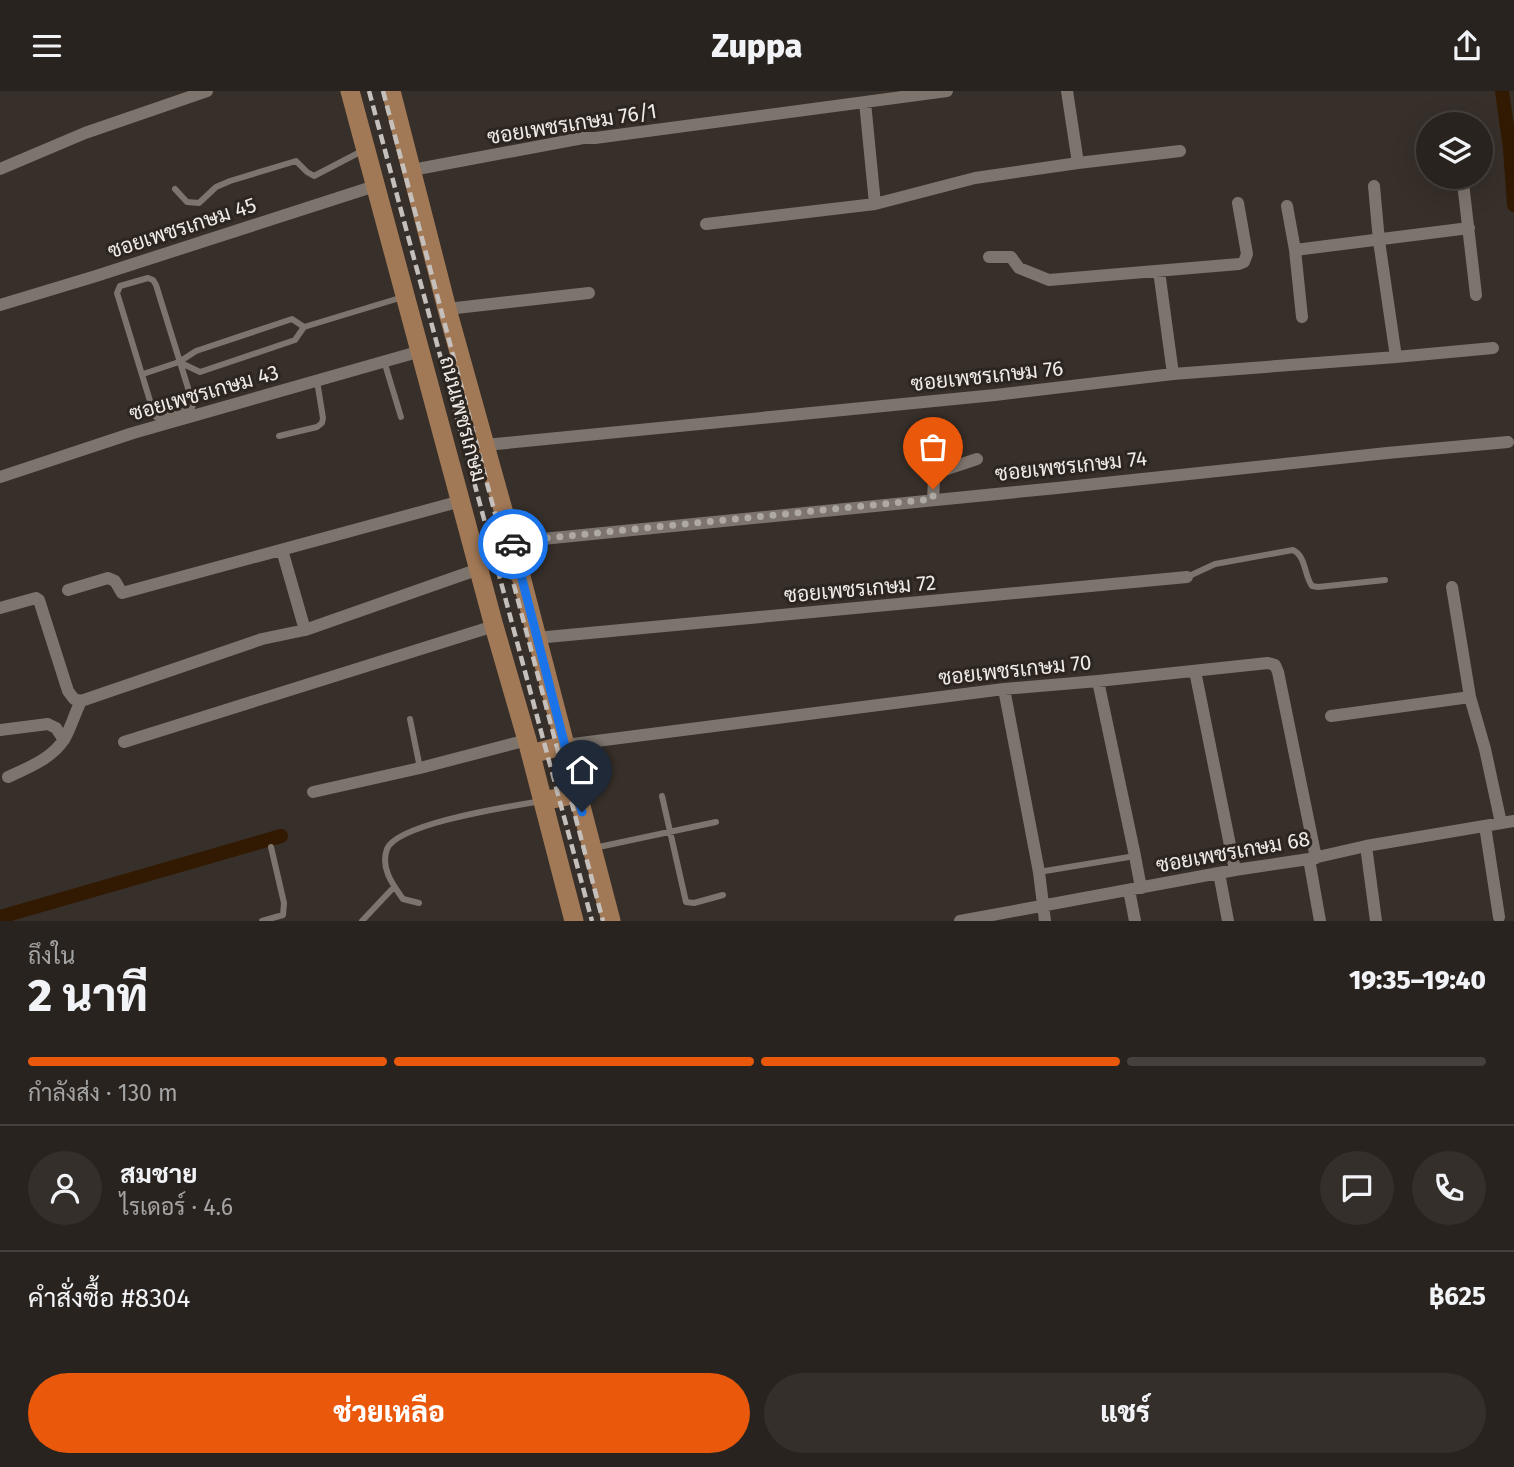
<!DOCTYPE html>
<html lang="th">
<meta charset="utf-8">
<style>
:root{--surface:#29231f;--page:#352f2c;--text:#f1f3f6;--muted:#a5a4a4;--line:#45403d;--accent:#ea580c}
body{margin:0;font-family:"Fira Sans",Sarabun,sans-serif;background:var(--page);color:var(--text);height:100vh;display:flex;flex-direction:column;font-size:26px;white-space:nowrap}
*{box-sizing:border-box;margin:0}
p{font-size:23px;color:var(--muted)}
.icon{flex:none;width:38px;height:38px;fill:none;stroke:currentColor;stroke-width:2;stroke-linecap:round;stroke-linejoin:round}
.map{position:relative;height:830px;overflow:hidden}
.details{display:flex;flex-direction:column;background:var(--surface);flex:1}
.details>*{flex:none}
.tools{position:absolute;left:1416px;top:21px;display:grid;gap:14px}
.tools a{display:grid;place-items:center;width:77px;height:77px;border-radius:50%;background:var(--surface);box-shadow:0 7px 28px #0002,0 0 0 2px var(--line);font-size:35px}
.pin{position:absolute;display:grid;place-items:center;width:60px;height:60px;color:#fff;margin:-72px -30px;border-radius:50% 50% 50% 0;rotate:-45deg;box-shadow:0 0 7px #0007}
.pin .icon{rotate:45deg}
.courier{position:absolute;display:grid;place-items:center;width:70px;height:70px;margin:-35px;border:5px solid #1a73e8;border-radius:50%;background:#fff;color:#222;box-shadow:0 2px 9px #0007}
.overview em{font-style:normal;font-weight:800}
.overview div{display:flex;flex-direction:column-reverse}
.overview{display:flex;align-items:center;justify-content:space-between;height:119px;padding:0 28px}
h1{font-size:46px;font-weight:800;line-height:52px}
.bar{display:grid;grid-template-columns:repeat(4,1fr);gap:10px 7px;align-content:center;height:84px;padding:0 28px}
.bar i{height:9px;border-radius:5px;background:var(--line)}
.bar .on{background:var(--accent)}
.bar p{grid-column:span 4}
.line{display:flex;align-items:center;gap:18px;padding:0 28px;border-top:2px solid var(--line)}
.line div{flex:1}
.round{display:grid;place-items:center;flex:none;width:74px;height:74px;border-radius:37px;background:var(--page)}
.action{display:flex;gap:14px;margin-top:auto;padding:14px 28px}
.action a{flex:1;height:80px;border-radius:42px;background:var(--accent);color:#fff;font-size:28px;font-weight:800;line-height:80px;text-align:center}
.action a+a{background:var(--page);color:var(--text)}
header{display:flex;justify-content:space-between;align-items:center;height:91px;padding:0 28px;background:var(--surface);font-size:32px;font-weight:800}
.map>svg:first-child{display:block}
</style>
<header><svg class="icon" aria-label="menu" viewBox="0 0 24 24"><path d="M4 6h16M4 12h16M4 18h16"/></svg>Zuppa<svg class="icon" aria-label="share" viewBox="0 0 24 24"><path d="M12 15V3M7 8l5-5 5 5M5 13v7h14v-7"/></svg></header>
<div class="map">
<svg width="1514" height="830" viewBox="0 0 1514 830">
<rect width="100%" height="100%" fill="#372f29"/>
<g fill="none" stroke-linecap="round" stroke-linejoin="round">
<path stroke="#321901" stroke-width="14" d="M 1502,0 L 1510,57 L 1514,114
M 0,826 L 281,745"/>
<path stroke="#7d746d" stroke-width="6" d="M 175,98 L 187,111 L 199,112 L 216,96 L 230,90 L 296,70 L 307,81 L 314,85 L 362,60
M 148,187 L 153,189 L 156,194 L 193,313 L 192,317 L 161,326 L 156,326 L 154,323 L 117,202 L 120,195 Z
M 292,228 L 304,236 L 295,249 L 200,281 L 179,271 L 196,260 Z
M 304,236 L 403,206
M 384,270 L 401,326
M 143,283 L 179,271
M 279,345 L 317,336 L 322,332 L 323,327 L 317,290
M 1187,486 L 1215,473 L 1293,459 C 1306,465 1304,484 1312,495 L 1318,496 L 1385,489
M 410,628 L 420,677
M 662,705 L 686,811 L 694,812 L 723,804
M 594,757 L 716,731
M 1039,781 L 1135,765
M 419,812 L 403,808 C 393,794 380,777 387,758 C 398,732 513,715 541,710
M 262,830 L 283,824 L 284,812 L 271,756
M 362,830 L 394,796"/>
<path stroke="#7d746d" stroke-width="12" d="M 1067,0 L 1078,72
M 865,11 L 875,113
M 0,78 L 85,42 L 207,0
M 412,79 L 583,47 L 595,47 L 947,0
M 1463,92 L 1476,204
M 1374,95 L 1379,150 L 1396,266
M 1287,115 L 1295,159 L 1302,226
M 706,133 L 875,113 L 975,87 L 1078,72 L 1180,60
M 1295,159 L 1469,137
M 989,166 L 1011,166 L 1019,177 L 1049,189 L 1239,173 L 1244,171 L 1247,163 L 1238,112
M 1159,180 L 1173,283
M 0,214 L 96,185 L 375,95
M 447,218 L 589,202
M 486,354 L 995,304 L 1173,283 L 1396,266 L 1493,257
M 0,386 L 133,342 L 421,260
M 933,408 L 934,389 L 938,381 L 977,368
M 512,451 L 1057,397 L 1387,362 L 1508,351
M 282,459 L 305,539
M 1452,496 L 1470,606
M 68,499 L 108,487 L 115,490 L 122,502 L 461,410
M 0,517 L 36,507 L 39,509 L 68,600 L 74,608 L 81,610 L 262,548 L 305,539 L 479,478
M 536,547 L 1187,486
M 1195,580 L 1235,779
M 1098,590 L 1135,765 L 1141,797
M 1004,598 L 1039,781 L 1045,830
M 1331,625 L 1470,606 L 1485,658 L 1501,732
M 0,639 L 48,633 L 56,637 L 64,649
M 124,651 L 494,535
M 565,654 L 1004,598 L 1098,590 L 1268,572 L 1275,574 L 1278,581 L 1316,767
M 8,686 C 28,677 53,667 65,647 C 71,636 75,622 81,610
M 313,701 L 420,677 L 527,649
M 1485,735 L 1499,826
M 1366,755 L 1376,830
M 1309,768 L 1320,830
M 1219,782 L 1228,830
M 1129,799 L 1135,830
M 960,830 L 1235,779 L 1309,768 L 1366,755 L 1514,730"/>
<path stroke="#a27956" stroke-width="19" d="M 350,0 L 494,535 L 527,649 L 574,830
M 391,0 L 447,218 L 512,451 L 611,830
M 531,663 L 565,654
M 543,710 L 577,703"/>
<path stroke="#c6c0bc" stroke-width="4.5" stroke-dasharray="10 5" stroke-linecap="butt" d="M 369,0 L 592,830
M 383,0 L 603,830"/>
</g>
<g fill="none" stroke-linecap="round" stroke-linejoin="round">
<path stroke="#afa9a4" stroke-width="7" stroke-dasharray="0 12.6" d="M 513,453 L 512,451 L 527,449 L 933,408 L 933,398"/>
<path stroke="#1a73e8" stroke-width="9" d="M 513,453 L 582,721"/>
</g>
<g text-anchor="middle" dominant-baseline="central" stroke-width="6" stroke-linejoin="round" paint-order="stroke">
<g font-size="21" fill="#f0ebe7" stroke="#2d251f">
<text transform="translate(572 33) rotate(-9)">ซอยเพชรเกษม 76/1</text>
<text transform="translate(182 137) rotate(-18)">ซอยเพชรเกษม 45</text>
<text transform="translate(987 285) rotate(-6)">ซอยเพชรเกษม 76</text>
<text transform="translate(204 302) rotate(-16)">ซอยเพชรเกษม 43</text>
<text transform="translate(463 328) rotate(75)">ถนนเพชรเกษม</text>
<text transform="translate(1071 375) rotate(-6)">ซอยเพชรเกษม 74</text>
<text transform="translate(860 498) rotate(-5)">ซอยเพชรเกษม 72</text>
<text transform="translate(1015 579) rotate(-6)">ซอยเพชรเกษม 70</text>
<text transform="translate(1233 761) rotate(-10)">ซอยเพชรเกษม 68</text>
</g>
</g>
</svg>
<div class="tools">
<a><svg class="icon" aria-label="layers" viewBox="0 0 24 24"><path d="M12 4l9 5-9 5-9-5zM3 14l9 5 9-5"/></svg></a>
</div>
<div class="pin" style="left:933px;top:398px;background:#ea580c"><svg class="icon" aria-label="bag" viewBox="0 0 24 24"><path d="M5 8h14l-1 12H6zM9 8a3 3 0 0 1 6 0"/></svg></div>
<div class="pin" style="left:582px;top:721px;background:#1f2937"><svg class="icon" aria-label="home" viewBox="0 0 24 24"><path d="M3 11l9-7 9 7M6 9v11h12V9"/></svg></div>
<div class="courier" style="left:513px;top:453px"><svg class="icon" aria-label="car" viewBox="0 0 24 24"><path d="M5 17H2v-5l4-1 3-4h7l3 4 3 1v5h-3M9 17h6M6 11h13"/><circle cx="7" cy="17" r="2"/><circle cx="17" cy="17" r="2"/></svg></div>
</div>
<section class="details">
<div class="overview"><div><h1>2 นาที</h1><p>ถึงใน</p></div><em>19:35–19:40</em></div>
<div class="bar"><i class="on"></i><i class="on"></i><i class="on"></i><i></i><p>กำลังส่ง · 130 m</p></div>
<div class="line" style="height:126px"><a class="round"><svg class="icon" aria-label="person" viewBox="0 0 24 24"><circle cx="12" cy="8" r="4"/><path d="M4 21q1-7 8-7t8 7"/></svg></a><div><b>สมชาย</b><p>ไรเดอร์ · 4.6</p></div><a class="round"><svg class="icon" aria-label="chat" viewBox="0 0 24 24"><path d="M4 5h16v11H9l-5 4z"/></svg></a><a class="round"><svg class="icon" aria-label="phone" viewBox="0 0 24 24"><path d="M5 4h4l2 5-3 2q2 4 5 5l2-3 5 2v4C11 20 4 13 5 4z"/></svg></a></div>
<div class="line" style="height:91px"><div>คำสั่งซื้อ #8304</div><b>฿625</b></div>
<div class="action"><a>ช่วยเหลือ</a><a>แชร์</a></div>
</section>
